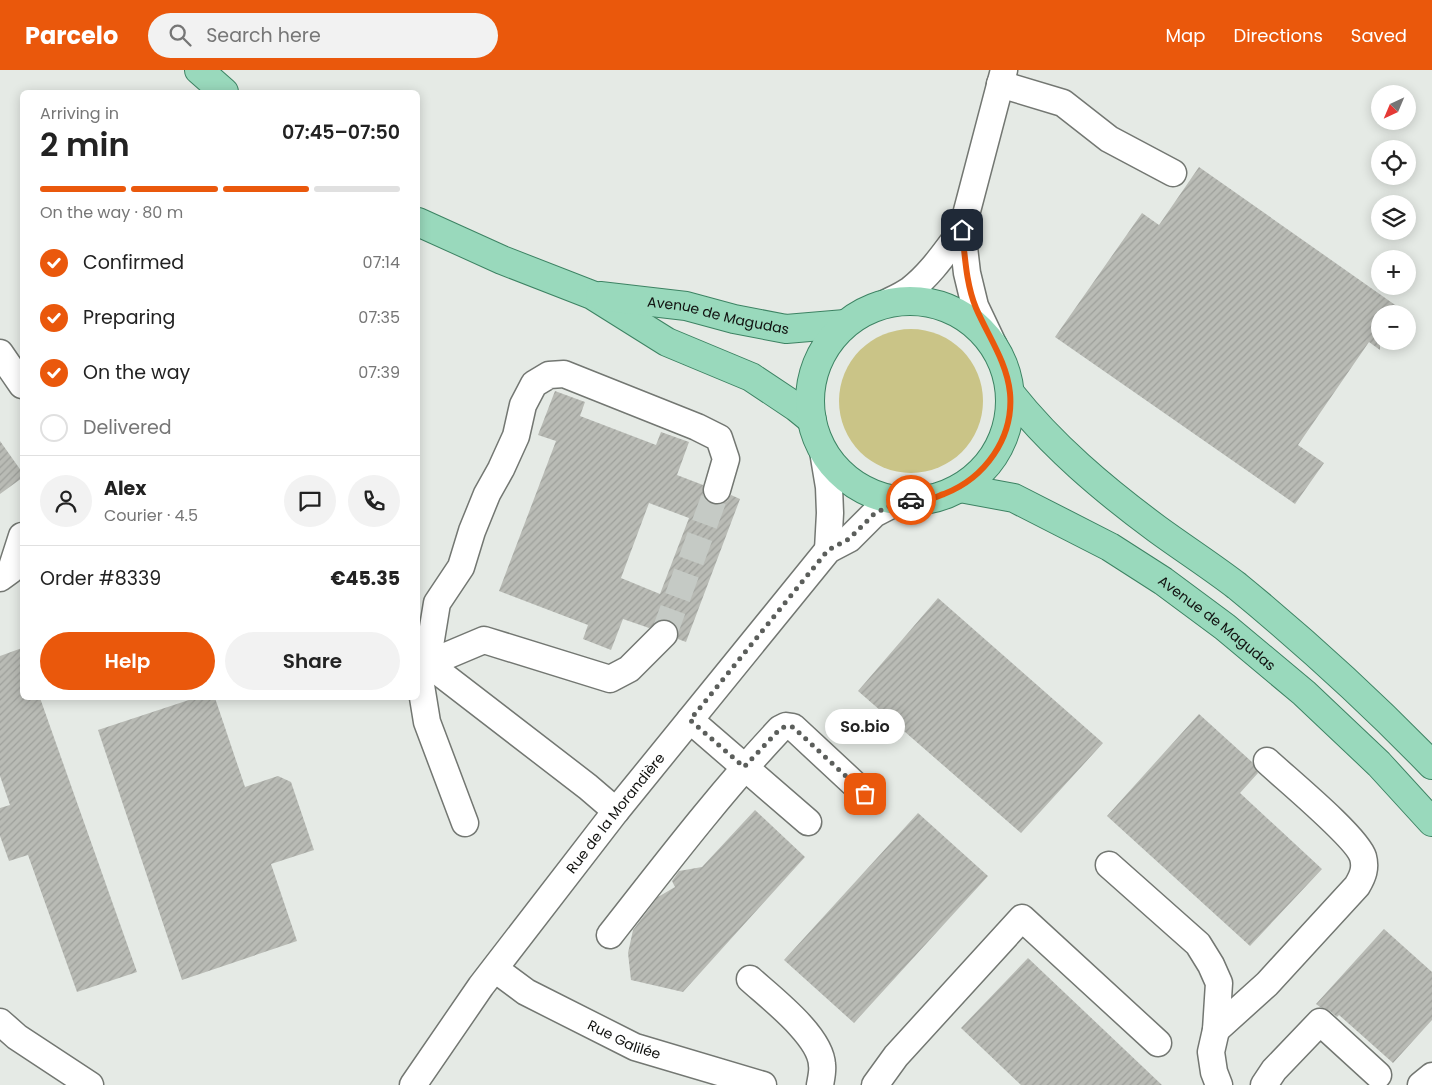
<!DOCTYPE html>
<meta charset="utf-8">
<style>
:root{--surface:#fff;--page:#f2f2f2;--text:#222;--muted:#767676;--line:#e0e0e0;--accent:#ea580c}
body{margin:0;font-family:Poppins,sans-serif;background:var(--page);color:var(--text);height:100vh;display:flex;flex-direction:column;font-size:19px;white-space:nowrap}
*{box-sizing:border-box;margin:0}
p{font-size:16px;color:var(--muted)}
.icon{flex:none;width:28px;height:28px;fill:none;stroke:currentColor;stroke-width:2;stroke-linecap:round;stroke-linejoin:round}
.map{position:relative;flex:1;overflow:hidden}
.panel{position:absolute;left:20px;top:20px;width:400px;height:610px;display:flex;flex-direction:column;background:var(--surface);border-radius:8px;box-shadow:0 2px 12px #0003}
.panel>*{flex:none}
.needle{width:32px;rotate:224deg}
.fabs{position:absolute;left:1371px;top:15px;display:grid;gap:10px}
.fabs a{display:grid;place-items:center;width:45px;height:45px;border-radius:50%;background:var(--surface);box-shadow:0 2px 12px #0003;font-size:25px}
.pin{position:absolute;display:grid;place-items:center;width:42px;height:42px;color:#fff;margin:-21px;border-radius:10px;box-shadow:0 2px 8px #0006}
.courier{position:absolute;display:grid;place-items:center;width:50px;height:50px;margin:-25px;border:4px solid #ea580c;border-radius:50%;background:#fff;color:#222;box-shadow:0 1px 6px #0007}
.bubble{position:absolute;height:35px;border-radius:18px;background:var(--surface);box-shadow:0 2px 12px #0003;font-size:16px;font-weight:600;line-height:35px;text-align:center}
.head em{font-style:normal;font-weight:600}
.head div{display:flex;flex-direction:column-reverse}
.head{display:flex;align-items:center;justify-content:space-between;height:85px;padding:0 20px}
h1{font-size:32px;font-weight:600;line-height:38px}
.bar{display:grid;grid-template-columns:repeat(4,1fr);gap:8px 5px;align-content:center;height:60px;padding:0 20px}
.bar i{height:6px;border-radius:4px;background:var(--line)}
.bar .on{background:var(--accent)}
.bar p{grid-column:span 4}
.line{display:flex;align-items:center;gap:12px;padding:0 20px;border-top:1px solid var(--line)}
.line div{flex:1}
.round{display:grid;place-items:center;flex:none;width:52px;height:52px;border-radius:26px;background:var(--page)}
ol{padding:0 20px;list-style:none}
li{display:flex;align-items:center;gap:15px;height:55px}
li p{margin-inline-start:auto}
li .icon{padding:5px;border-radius:50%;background:var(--accent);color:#fff;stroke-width:4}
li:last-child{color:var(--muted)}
li i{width:28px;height:28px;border:2px solid var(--line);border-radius:50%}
.button{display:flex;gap:10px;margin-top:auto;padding:10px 20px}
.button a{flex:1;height:58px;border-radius:30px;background:var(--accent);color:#fff;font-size:20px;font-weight:600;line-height:58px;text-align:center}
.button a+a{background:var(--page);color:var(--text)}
header{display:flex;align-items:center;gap:30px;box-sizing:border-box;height:70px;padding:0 25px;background:var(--accent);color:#fff}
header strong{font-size:24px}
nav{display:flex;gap:28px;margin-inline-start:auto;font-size:18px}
.search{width:350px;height:45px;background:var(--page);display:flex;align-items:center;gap:12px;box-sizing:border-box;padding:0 18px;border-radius:28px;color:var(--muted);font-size:19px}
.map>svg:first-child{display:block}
</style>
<header>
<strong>Parcelo</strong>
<div class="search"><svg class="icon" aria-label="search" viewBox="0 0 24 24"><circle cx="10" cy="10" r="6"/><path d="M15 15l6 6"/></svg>Search here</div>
<nav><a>Map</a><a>Directions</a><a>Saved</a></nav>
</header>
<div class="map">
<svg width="1432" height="1015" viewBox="0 0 1432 1015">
<defs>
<pattern id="building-hatch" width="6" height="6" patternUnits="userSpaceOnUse" patternTransform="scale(1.25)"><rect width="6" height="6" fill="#b9bbb5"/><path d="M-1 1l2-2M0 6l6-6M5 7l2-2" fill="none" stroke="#9ea09b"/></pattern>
</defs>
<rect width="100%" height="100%" fill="#e5eae5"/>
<path fill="#cac487" d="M839 331a72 72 0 1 1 144 0a72 72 0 1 1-144 0Z"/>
<path fill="url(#building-hatch)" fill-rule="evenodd" d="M 1199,97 L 1408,244 L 1380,244 L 1380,280 L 1369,272 L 1298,375 L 1324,393 L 1295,434 L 1055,267 L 1142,143 L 1159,155 Z
M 555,321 L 585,332 L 580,346 L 656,375 L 661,362 L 689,372 L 677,405 L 703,415 L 703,424 L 706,430 L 712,434 L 721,434 L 727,431 L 731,425 L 740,429 L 686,572 L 678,569 L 678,560 L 675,554 L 668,550 L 660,550 L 649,558 L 623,549 L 611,580 L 583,569 L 588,555 L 499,521 L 556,371 L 538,365 ZM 649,433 L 689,448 L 660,524 L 621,508 Z
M 0,371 L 22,402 L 22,408 L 0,424 Z
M 938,528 L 1103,673 L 1021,763 L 858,621 Z
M 22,578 L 22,628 L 40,628 L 137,902 L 77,922 L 28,785 L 9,791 L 0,766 L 0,738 L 10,735 L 0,706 L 0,586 Z
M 195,628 L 215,628 L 245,717 L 278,706 L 291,712 L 314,780 L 271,794 L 297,871 L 182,910 L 98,660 Z
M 1199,644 L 1252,692 L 1258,703 L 1240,723 L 1322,799 L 1250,876 L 1107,746 Z
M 755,740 L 805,787 L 683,922 L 631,910 L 628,883 L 633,860 L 658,827 L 675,817 L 672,811 L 679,801 L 702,797 Z
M 918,743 L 988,806 L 854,953 L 784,890 Z
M 1384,859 L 1432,902 L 1432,950 L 1393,993 L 1339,945 L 1337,947 L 1330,941 L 1320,937 L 1316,934 Z
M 1028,888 L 1162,1015 L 1021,1015 L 961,958 Z"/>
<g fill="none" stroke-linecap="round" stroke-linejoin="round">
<path stroke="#c5cac5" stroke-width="26" stroke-dasharray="26 13" stroke-linecap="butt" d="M 664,564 L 717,420"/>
<defs>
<g id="minor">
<path d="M 1000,14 L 1063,33 L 1109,69 L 1173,103"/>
<path d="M 886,233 C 894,229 903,225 910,220 C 931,204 946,181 962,160"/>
<path d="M 994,276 L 975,236 L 967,203 L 962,160 L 1004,0"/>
<path d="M 0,283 L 22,315"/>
<path d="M 823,381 L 829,417 L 830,443 L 828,480"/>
<path d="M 0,508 L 11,500 L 22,466"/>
<path d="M 418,586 L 588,717 L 616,741"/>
<path d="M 427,594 L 437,533 L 461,497 L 472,461 L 487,424 L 501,399 L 516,366 L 523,335 L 534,314 L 549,305 L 564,304 L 697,357 L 719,368 L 726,389 L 717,420"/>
<path d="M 427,594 L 484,570 L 610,609 L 629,599 L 664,564"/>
<path d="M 418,597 L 427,652 L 465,753"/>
<path d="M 690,650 L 808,752"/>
<path d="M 1109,795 L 1198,874 L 1211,895 L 1219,913 L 1216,960 L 1211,982 L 1214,1002 L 1219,1015"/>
<path d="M 610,865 C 665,795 719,724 780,659 L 786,656 L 793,657 L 865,724"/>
<path id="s1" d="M 495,899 L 526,922 L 635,977 L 763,1015"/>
<path d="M 750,909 C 771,928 821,966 822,995 C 823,1001 821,1009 820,1015"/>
<path d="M 0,952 L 17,967 L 90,1015"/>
<path d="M 1216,960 L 1267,914 L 1357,816 C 1363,806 1366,798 1363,787 C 1357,767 1285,708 1267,691"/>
<path id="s2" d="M 413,1015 L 481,916 L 616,741 L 828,480 L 849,469 L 874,444 L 901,430"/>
<path d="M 875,1015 L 896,986 L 1022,848 L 1158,973"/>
<path d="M 1264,1015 L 1274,1000 L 1320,952 L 1378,1005"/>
<path d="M 1421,1015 L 1432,1006"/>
</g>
<g id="major">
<path d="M 199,0 L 224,22"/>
<path d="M 418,152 L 502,190 L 592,225 L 667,272 L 751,307 L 796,337 L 812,350"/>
<path id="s3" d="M 600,226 L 686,236 L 734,249 L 786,259 L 845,254"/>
<circle cx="910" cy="331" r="100"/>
<path d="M 1010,323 C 1052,376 1103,419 1157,459 C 1183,478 1211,496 1237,516 C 1304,571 1372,633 1432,695"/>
<path id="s4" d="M 960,418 L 1014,428 L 1110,477 L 1163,511 L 1225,557 L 1304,623 L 1379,694 L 1432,752"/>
</g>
</defs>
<use href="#minor" stroke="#737772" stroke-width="29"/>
<use href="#major" stroke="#3d8363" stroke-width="30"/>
<use href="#minor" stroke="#fff" stroke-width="26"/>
<use href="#major" stroke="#99d9bc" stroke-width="28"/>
</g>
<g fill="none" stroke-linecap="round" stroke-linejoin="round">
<path stroke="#5b5e5b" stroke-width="5" stroke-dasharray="0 9" d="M 865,724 L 793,657 L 786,656 L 780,659 L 744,697 L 690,650 L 828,480 L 849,469 L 874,444 L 901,430 L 911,430"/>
<path stroke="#ea580c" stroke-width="6" d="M 911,430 C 917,430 924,430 930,429 C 935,428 940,425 944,424 C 985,408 1014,368 1010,323 C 1007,292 988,266 976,238 C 966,214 965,186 962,160"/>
</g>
<g text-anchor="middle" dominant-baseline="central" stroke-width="4.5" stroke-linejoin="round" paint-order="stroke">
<g font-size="14" fill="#111210" stroke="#fff">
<text stroke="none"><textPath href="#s3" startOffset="120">Avenue de Magudas</textPath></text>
<text stroke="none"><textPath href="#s4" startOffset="294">Avenue de Magudas</textPath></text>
<text stroke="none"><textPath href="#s2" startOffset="339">Rue de la Morandière</textPath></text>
<text stroke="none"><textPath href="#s1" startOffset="148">Rue Galilée</textPath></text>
</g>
</g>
</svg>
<div class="fabs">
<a><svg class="needle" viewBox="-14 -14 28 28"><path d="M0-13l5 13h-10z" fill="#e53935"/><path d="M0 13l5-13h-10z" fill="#767676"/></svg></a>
<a><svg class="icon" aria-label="locate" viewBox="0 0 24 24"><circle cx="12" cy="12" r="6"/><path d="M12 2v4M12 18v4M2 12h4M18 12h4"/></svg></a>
<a><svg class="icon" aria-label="layers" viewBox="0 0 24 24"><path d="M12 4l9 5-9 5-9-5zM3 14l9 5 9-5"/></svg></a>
<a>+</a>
<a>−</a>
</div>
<div class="pin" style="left:865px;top:724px;background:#ea580c"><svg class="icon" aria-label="bag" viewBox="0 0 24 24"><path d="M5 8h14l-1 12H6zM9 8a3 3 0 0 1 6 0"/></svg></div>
<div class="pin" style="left:962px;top:160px;background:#1f2937"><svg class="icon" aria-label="home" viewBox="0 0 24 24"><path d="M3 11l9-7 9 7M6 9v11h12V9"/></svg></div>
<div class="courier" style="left:911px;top:430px"><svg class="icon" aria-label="car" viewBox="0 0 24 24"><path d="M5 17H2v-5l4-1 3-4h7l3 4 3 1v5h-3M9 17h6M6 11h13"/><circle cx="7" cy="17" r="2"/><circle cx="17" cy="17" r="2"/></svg></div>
<div class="bubble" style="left:825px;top:639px;width:80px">So.bio</div>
<section class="panel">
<div class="head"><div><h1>2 min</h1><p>Arriving in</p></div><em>07:45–07:50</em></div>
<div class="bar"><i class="on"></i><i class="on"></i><i class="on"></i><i></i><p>On the way · 80 m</p></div>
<ol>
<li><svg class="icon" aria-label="check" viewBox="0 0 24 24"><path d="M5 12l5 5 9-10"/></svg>Confirmed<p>07:14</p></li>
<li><svg class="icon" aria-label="check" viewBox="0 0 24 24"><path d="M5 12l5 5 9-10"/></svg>Preparing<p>07:35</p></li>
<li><svg class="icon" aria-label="check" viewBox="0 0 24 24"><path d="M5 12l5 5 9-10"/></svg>On the way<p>07:39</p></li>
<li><i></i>Delivered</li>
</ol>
<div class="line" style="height:90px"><a class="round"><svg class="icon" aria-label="person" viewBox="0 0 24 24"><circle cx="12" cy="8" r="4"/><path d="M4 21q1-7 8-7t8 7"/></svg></a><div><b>Alex</b><p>Courier · 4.5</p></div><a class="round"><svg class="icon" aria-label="chat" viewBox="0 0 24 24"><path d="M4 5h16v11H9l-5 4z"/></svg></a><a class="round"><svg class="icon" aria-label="phone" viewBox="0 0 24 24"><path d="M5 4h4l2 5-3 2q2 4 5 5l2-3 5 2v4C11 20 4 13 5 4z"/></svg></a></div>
<div class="line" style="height:65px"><div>Order #8339</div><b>€45.35</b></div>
<div class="button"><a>Help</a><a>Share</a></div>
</section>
</div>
